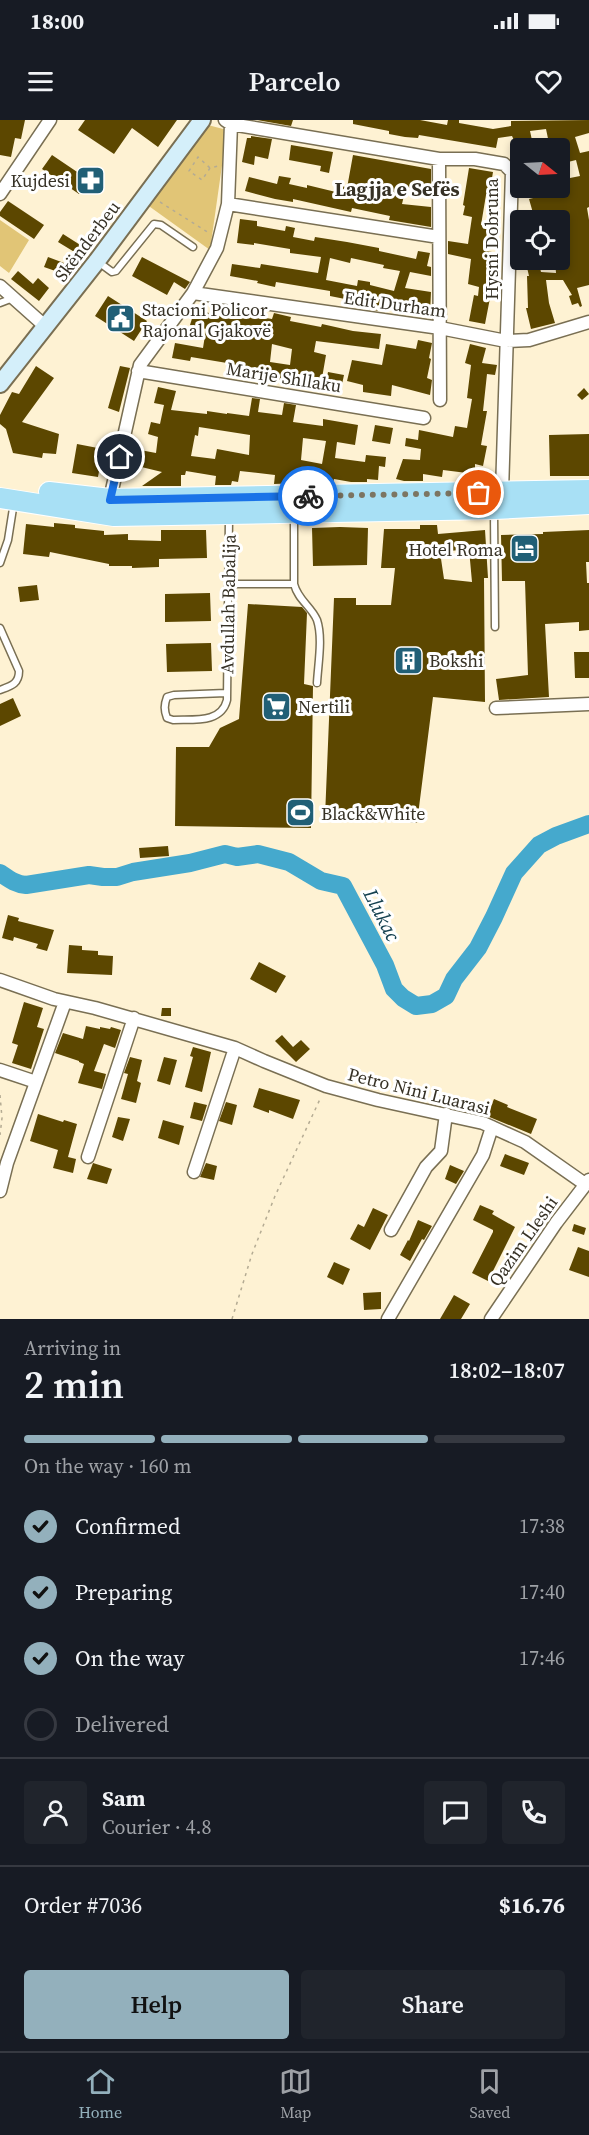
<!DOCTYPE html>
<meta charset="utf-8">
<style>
:root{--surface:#171b24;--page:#20242c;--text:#f1f3f6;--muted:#9ea1a6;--line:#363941;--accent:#93b0bc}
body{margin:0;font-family:"Source Serif 4",serif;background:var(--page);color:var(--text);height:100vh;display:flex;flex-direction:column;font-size:22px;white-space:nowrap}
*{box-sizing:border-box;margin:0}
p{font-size:20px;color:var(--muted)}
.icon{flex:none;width:33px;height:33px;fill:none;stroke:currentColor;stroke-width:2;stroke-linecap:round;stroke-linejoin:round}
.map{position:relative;height:1199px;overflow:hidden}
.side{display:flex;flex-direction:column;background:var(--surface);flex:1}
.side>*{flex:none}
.needle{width:39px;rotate:108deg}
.fabs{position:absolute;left:510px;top:18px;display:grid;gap:12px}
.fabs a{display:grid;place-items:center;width:60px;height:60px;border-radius:6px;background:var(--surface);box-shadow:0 3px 9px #0003;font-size:30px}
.pin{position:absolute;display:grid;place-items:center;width:51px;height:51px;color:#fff;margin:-26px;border:3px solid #fff;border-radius:50%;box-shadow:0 2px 6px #0007}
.courier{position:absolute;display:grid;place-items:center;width:60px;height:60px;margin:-30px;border:4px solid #1a73e8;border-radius:50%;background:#fff;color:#222;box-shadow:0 2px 8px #0007}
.summary em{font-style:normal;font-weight:600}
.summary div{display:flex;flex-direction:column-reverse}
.summary{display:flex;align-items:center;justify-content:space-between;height:102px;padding:0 24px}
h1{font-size:39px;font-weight:600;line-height:45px}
.bar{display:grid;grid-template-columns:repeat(4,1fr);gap:9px 6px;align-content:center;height:72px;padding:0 24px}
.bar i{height:8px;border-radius:4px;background:var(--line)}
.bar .current{background:var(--accent)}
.bar p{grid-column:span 4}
.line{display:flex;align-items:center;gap:15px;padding:0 24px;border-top:2px solid var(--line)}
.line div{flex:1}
.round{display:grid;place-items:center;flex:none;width:63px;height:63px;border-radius:6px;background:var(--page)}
ol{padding:0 24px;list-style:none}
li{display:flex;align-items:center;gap:18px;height:66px}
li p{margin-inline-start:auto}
li .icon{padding:6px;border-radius:50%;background:var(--accent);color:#111;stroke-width:4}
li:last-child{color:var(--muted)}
li i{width:33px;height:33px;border:3px solid var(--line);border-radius:50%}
.primary-button{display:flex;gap:12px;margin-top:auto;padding:12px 24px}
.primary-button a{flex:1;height:69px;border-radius:6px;background:var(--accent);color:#111;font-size:24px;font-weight:600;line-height:69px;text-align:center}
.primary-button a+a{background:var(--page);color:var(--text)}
.status{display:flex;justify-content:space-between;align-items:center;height:42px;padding:0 30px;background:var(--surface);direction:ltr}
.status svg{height:16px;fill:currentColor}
header{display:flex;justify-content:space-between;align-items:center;height:78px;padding:0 24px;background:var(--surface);font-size:27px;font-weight:600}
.tab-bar{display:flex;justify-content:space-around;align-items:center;height:84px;border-top:2px solid var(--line);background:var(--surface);font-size:16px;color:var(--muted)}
.tab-bar a{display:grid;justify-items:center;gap:3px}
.tab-bar .current{color:var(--accent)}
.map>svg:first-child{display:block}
</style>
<div class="status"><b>18:00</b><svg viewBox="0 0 49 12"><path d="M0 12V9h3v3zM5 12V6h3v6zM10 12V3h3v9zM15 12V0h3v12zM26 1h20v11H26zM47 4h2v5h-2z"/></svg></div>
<header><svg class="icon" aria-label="menu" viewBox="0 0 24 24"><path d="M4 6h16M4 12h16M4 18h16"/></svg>Parcelo<svg class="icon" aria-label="heart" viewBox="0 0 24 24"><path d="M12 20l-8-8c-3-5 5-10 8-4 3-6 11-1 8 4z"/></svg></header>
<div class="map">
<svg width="589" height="1199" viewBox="0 0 589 1199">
<rect width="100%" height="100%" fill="#fef2d3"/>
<path fill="#e1c576" d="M 204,4 L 227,10 L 210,130 L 146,84 Z
M 0,100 L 29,120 L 9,153 L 0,146 Z"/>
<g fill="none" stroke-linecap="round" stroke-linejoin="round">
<path stroke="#45a9cd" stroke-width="18" d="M 0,753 C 9,759 15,764 26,765 L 89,755 L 103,757 L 117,757 L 133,752 L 190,743 L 225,734 L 237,737 L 258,734 L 289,742 L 321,761 L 343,766 L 385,845 L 394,869 L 403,878 L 416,886 L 432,884 L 446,876 L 454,859 L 478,828 L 494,797 L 514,753 L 539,725 L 556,716 L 589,704"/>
</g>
<path fill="#5c4700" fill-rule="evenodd" d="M 0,0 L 25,0 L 21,19 L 15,18 L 11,37 L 0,35 Z
M 85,0 L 177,0 L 158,27 L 132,8 L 114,34 L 78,10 Z
M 257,0 L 293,0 L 291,6 Z
M 353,0 L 420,0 L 447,5 L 448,0 L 459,0 L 459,3 L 493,9 L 511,6 L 511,1 L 589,0 L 589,13 L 575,17 L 580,33 L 589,31 L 589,87 L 587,88 L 589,100 L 589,165 L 577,168 L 582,186 L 580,187 L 578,183 L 572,185 L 569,176 L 572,175 L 563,160 L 546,160 L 549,183 L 555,203 L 531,209 L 526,188 L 528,188 L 527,156 L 529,156 L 526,143 L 538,140 L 541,152 L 556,153 L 555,140 L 560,140 L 560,100 L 535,100 L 529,79 L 554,73 L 553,68 L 560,68 L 560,60 L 580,56 L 576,40 L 560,44 L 560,28 L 550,28 L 546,9 L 530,11 L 533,25 L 518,29 L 512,16 L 498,18 L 496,28 L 419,15 L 418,18 L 405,17 L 389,14 L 389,11 L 353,4 Z
M 251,16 L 272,19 L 268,39 L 255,36 L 254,45 L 242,42 L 247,18 L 251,18 Z
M 291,25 L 333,32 L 329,53 L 320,51 L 321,46 L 289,40 Z
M 52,35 L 89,60 L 79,74 L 42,49 Z
M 353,35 L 431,49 L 431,71 L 406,67 L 402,84 L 431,87 L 431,107 L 389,100 L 390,96 L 352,88 L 351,92 L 293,79 L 293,82 L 275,79 L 245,71 L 249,57 L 277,64 L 279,56 L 291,58 L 289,64 L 307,68 L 307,65 L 340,73 L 343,66 L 347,68 Z
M 469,48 L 493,52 L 489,76 L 486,75 L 481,105 L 488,106 L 484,131 L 500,133 L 499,145 L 490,144 L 488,159 L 500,161 L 497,179 L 490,178 L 485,204 L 469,201 L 474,175 L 478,176 L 479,167 L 468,164 L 471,139 L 448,134 L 448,121 L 468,124 L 472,97 L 463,95 L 465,86 L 463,85 Z
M 8,81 L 44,105 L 34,119 L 0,96 L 0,92 Z
M 240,99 L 257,101 L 257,106 L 285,111 L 286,106 L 295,108 L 293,117 L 314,121 L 315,117 L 347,122 L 379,128 L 379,131 L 416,139 L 418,131 L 430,133 L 427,146 L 431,147 L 431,156 L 410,152 L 405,168 L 431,172 L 430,193 L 381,184 L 379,191 L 368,189 L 371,178 L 346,174 L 345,179 L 330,176 L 330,171 L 276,162 L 275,167 L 257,163 L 258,161 L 230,156 L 232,144 L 260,148 L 261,144 L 318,153 L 321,137 L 290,133 L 290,129 L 254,123 L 254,125 L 237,123 ZM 330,138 L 350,143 L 351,138 L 384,145 L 383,148 L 400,151 L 394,171 L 370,165 L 370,162 L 358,160 L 357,166 L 326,160 Z
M 63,114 L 85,128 L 81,136 L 58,122 Z
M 48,137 L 64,143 L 61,153 L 44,147 Z
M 142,137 L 190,162 L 185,169 L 174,162 L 167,175 L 132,156 Z
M 18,151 L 33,164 L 38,158 L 49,168 L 39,181 L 11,159 Z
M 108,176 L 147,201 L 134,221 L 95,196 Z
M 195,189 L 223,197 L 224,191 L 272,199 L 274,193 L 291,197 L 290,201 L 321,207 L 322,204 L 353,211 L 381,214 L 379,229 L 316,221 L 314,232 L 326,235 L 322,258 L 291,253 L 290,261 L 276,259 L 277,251 L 247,247 L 246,254 L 226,250 L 227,243 L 191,237 L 190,241 L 172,238 L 175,223 L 203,228 L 206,209 L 190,205 ZM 272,224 L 292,229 L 290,245 L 270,242 Z
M 418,220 L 432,223 L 429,238 L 431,239 L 427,258 L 432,260 L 430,275 L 392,265 L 391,276 L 363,272 L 363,265 L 347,261 L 352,240 L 382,245 L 386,224 L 416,229 Z
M 470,224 L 486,228 L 482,243 L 497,245 L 495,255 L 487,254 L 483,291 L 487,291 L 481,325 L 487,326 L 483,346 L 475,344 L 475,360 L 467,360 L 467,353 L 443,350 L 442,357 L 423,354 L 423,361 L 404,361 L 396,359 L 403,339 L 420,340 L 421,329 L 405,326 L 406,318 L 418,320 L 419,310 L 453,317 L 455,306 L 467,308 L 472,279 L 467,278 L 471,245 L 465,243 Z
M 36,246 L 54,258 L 22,302 L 59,314 L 56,334 L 43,333 L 42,338 L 13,333 L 6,309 L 0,304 L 0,295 L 12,272 L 19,274 Z
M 120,246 L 130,248 L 119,292 L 108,288 Z
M 328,252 L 344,255 L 341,269 L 325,266 Z
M 158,267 L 176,271 L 171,290 L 207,294 L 207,291 L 227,294 L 227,293 L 249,296 L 252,278 L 260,279 L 258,292 L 282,295 L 284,283 L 296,285 L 293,302 L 323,306 L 323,299 L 358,305 L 355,325 L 337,322 L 335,338 L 365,342 L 366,335 L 386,337 L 385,347 L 379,346 L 378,360 L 367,359 L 367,362 L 351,362 L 334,359 L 333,363 L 321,363 L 298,359 L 298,363 L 274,364 L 275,355 L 240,351 L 238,362 L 232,361 L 231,365 L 215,365 L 216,356 L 186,351 L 185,355 L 181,355 L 181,366 L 142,366 L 162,352 L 129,344 L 134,324 L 141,326 L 140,330 L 156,333 L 158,317 L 148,314 L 151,302 L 160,304 L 164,285 L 154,283 ZM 199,307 L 250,315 L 249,335 L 217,329 L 215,339 L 191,336 L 195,315 L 198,316 ZM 303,318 L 326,321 L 322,344 L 301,340 Z
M 584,268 L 589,274 L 582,280 L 577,275 Z
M 375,305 L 393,308 L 390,324 L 372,321 Z
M 589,314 L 589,356 L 550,356 L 549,315 Z
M 77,324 L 103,329 L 98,357 L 72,353 Z
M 54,403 L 75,405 L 75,408 L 104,411 L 104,415 L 128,414 L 128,420 L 161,421 L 161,410 L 206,410 L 207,438 L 159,439 L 159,447 L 132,448 L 132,446 L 109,446 L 109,444 L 50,432 L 49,437 L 23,434 L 26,404 L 54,407 Z
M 420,405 L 437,405 L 438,414 L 485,410 L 488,458 L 484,458 L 485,582 L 433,577 L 417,703 L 325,697 L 334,478 L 356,478 L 356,485 L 391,485 L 395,448 L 381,448 L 384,409 L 420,409 ZM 469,429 L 472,462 L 444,459 L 440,432 Z
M 340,407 L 368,408 L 367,445 L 313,446 L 312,408 Z
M 589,410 L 589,442 L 586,442 L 587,463 L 589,463 L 589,510 L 579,511 L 579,502 L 545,504 L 549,577 L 499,580 L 496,559 L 528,555 L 525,461 L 502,461 L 501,415 L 543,414 L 543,412 Z
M 37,465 L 39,480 L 20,482 L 18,467 Z
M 210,473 L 211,501 L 165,502 L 165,474 Z
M 248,484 L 302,487 L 307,493 L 304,564 L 313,566 L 311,708 L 175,706 L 176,627 L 209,627 L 220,608 L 239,599 Z
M 211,523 L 212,551 L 167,552 L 166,524 Z
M 574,532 L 589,532 L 589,558 L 575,558 Z
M 13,578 L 21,596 L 0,606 L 0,584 Z
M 168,726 L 169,736 L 140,738 L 139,728 Z
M 8,795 L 19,798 L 18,801 L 54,810 L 47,831 L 36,828 L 38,824 L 14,817 L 13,821 L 2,818 Z
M 69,825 L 82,826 L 82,830 L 98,831 L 98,835 L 113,836 L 112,855 L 67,853 Z
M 259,842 L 286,856 L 276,873 L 250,859 Z
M 24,882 L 43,888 L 37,907 L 44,909 L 31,949 L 12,943 L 18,925 L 12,923 Z
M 162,888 L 171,888 L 171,896 L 161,896 Z
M 86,906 L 100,909 L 100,907 L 110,909 L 111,907 L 121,910 L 115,928 L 104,924 L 94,951 L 106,954 L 102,969 L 78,963 L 84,944 L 79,942 L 79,941 L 55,933 L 63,913 L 83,919 Z
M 282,915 L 293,927 L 301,920 L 310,929 L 296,942 L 275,921 Z
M 193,927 L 211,932 L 202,972 L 185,967 L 193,937 L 190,936 Z
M 130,937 L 142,940 L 137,961 L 141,963 L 136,983 L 121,979 L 128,954 L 124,953 Z
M 164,937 L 177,940 L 170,965 L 157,961 Z
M 259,968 L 300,980 L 293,999 L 269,990 L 269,993 L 253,987 Z
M 494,979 L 508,985 L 507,987 L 537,999 L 531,1014 L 487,996 Z
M 194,982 L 207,985 L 202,1001 L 190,998 Z
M 226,982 L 237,985 L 232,1005 L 219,1001 Z
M 38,994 L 63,1002 L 64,1000 L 77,1004 L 68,1037 L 76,1039 L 73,1053 L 53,1048 L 58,1030 L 30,1021 Z
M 118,997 L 130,999 L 123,1021 L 112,1017 Z
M 163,1000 L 184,1006 L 179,1025 L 158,1018 Z
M 505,1034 L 529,1043 L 524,1055 L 500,1046 Z
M 93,1043 L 112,1049 L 107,1064 L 87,1059 Z
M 206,1043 L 217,1046 L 214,1060 L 200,1057 Z
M 450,1045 L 464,1051 L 456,1064 L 445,1059 Z
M 480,1085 L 494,1091 L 492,1094 L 515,1107 L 488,1161 L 472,1153 L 493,1112 L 493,1110 L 473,1100 Z
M 373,1088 L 388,1095 L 370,1130 L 350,1119 L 358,1104 L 364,1107 Z
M 418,1100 L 432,1106 L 424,1120 L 422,1119 L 410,1141 L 400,1135 L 408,1120 L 409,1121 Z
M 574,1104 L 586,1108 L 584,1115 L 572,1111 Z
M 578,1127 L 589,1131 L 589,1157 L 569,1150 Z
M 334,1142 L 350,1149 L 343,1165 L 327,1157 Z
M 381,1172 L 381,1189 L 364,1190 L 363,1173 Z
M 454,1175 L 470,1184 L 461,1199 L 440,1199 Z"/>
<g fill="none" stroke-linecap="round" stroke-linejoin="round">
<defs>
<path id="lane" d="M 97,141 L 112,152 L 116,151 L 154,104 L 161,105 L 193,127
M 0,183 L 13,178
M 494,393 L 495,507
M 294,397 L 294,464 C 298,480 311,486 317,500 C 323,518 318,544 317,563
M 0,443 L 8,420 L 14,382
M 229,464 L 294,464
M 0,508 L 19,551 C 19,564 11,566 0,570
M 226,573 L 174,575 L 167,577 C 164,585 164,590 167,598 L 173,600 C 193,599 221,604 227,580 L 229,398"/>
<path id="street" d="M 225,0 L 231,4 L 439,39 L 475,39 L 504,44 L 512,52 L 502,372
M 439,39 L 440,280
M 0,74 L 50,0
M 228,84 L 439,117
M 0,166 L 46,207
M 193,173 L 440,208 L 506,221 L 529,220 L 589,202
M 138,251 L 424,298
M 110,379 L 140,245 L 193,173 L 217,128 L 228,84 L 231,4
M 496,588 L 589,584
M 0,860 L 54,879 L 95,888 L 235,928 L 264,941 L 326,966 L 378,980 L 483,1003 L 525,1022 L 585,1064
M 0,950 L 36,962
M 88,1037 L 134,898
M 194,1052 L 235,928
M 0,1071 L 7,1043 L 65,882
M 391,1110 L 426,1047 L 441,1031 L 446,994
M 388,1199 L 483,1035 L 492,1007
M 491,1199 L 556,1103 L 589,1060"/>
<path id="secondary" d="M 0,264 L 97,141 L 202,0"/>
<path id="primary" d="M 49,372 L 110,379 L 589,370
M 0,378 L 114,396 L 494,389 L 589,384"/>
</defs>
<use href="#lane" stroke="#796f53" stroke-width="9"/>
<use href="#street" stroke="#796f53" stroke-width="15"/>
<use href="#secondary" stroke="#796f53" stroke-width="20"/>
<use href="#primary" stroke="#fff" stroke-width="22"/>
<path stroke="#b4ab93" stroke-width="1.5" stroke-dasharray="3 4.5" stroke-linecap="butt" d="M 210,48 L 202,60 L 189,51 L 198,37 L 210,48 L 218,46
M 160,82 L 209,113
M 0,975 L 2,998 L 0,1015
M 232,1199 L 252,1134 L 275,1076 L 321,977"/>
<use href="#lane" stroke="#fff" stroke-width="6"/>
<use href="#street" stroke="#fff" stroke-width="12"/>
<use href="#secondary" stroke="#d4effa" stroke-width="16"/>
<use href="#primary" stroke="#a8e0f5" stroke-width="20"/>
</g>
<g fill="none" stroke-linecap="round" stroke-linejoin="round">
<path stroke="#7c7562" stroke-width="6" stroke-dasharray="0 10.8" d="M 308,376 L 479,373"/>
<path stroke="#1a73e8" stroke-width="8" d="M 120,337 L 110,380 L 308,376"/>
</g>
<defs>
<symbol id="pharmacy-square" viewBox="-11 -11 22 22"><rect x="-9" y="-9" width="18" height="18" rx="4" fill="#215f76" stroke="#fff"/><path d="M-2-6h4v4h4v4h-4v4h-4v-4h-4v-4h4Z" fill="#fff"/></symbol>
<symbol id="civic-square" viewBox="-11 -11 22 22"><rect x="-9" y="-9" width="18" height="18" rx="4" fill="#215f76" stroke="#fff"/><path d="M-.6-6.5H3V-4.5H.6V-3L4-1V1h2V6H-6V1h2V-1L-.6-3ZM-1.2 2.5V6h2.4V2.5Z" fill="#fff"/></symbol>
<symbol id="hotel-square" viewBox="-11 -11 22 22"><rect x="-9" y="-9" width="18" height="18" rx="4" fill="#215f76" stroke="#fff"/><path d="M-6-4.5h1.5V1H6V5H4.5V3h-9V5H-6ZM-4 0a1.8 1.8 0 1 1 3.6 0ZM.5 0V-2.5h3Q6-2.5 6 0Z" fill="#fff"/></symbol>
<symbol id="building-square" viewBox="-11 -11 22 22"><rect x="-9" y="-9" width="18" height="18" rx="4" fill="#215f76" stroke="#fff"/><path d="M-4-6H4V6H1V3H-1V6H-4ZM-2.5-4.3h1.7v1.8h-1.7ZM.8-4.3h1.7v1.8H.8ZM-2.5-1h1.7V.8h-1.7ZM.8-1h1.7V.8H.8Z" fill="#fff"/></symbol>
<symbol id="supermarket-square" viewBox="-11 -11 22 22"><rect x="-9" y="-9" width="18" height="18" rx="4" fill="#215f76" stroke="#fff"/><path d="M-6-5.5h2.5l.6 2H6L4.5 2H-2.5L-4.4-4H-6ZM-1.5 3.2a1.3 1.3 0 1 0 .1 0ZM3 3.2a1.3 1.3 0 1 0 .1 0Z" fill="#fff"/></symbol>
<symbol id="stadium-square" viewBox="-11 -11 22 22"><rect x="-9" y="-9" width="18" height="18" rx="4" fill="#215f76" stroke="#fff"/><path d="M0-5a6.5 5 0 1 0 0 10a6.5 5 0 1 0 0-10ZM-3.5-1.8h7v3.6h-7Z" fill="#fff"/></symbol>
</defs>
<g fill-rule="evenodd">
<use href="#pharmacy-square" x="74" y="44" width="33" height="33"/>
<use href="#civic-square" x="104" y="182" width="33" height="33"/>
<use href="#hotel-square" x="508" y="412" width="33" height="33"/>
<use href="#building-square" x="392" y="524" width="33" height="33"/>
<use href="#supermarket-square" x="260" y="570" width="33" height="33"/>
<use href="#stadium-square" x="284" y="676" width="33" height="33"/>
</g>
<g text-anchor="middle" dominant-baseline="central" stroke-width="6" stroke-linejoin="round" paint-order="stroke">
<g font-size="18" fill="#363125" stroke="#fff" text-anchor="start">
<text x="70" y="60" text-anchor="end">Kujdesi</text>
<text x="142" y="189">Stacioni Policor<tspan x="142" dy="21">Rajonal Gjakovë</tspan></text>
<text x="503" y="429" text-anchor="end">Hotel Roma</text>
<text x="429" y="540">Bokshi</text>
<text x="298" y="586">Nertili</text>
<text x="321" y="693">Black&amp;White</text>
</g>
<g font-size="18" fill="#363125" stroke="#fff">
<text transform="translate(491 119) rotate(-90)">Hysni Dobruna</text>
<text transform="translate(87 121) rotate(-53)">Skënderbeu</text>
<text transform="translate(395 184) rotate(8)">Edit Durham</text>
<text transform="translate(284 257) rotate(9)">Marije Shllaku</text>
<text transform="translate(228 484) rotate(-89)">Avdullah Babalija</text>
<text transform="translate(419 971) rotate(14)">Petro Nini Luarasi</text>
<text transform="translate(523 1121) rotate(-55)">Qazim Lleshi</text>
</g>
<g font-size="20" font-weight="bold" fill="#363125" stroke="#fff">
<text x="397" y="69">Lagjja e Sefës</text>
</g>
<g font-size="20" font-style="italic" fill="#154150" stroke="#fff">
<text transform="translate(382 795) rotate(63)">Llukac</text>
</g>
</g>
</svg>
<div class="fabs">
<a><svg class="needle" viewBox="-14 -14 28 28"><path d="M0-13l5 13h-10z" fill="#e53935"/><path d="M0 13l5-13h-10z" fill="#9ea1a6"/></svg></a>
<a><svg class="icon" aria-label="locate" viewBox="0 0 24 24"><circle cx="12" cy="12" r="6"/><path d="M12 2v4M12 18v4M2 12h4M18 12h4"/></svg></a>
</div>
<div class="pin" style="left:479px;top:373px;background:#ea580c"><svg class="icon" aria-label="bag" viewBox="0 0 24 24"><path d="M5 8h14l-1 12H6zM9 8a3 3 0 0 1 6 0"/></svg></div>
<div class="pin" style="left:120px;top:337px;background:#1f2937"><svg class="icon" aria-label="home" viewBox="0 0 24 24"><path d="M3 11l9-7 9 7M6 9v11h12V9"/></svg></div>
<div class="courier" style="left:308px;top:376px"><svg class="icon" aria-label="bike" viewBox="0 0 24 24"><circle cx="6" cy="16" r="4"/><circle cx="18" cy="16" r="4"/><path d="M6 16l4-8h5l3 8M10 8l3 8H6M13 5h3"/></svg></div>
</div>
<section class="side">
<div class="summary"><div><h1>2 min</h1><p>Arriving in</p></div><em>18:02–18:07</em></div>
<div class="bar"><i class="current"></i><i class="current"></i><i class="current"></i><i></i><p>On the way · 160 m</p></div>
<ol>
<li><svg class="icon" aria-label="check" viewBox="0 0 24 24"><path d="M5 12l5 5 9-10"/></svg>Confirmed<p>17:38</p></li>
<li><svg class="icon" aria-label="check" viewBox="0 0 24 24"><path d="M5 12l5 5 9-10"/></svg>Preparing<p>17:40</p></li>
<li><svg class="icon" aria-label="check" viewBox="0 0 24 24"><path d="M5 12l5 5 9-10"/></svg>On the way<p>17:46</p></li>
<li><i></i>Delivered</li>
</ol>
<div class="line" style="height:108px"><a class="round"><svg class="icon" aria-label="person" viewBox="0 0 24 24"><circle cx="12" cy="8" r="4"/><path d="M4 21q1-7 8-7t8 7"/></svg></a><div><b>Sam</b><p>Courier · 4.8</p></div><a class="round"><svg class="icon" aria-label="chat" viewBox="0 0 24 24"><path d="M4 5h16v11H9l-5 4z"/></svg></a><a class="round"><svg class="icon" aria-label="phone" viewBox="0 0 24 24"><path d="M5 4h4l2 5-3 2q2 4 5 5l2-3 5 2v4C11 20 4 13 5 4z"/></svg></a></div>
<div class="line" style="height:78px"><div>Order #7036</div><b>$16.76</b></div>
<div class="primary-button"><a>Help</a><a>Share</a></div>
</section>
<nav class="tab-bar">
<a class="current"><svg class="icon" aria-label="home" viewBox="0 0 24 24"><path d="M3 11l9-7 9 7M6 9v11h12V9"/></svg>Home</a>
<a><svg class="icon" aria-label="map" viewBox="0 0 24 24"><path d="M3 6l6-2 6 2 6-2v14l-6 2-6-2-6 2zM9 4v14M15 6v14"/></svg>Map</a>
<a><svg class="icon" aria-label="saved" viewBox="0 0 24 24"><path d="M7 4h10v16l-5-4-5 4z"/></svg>Saved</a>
</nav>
